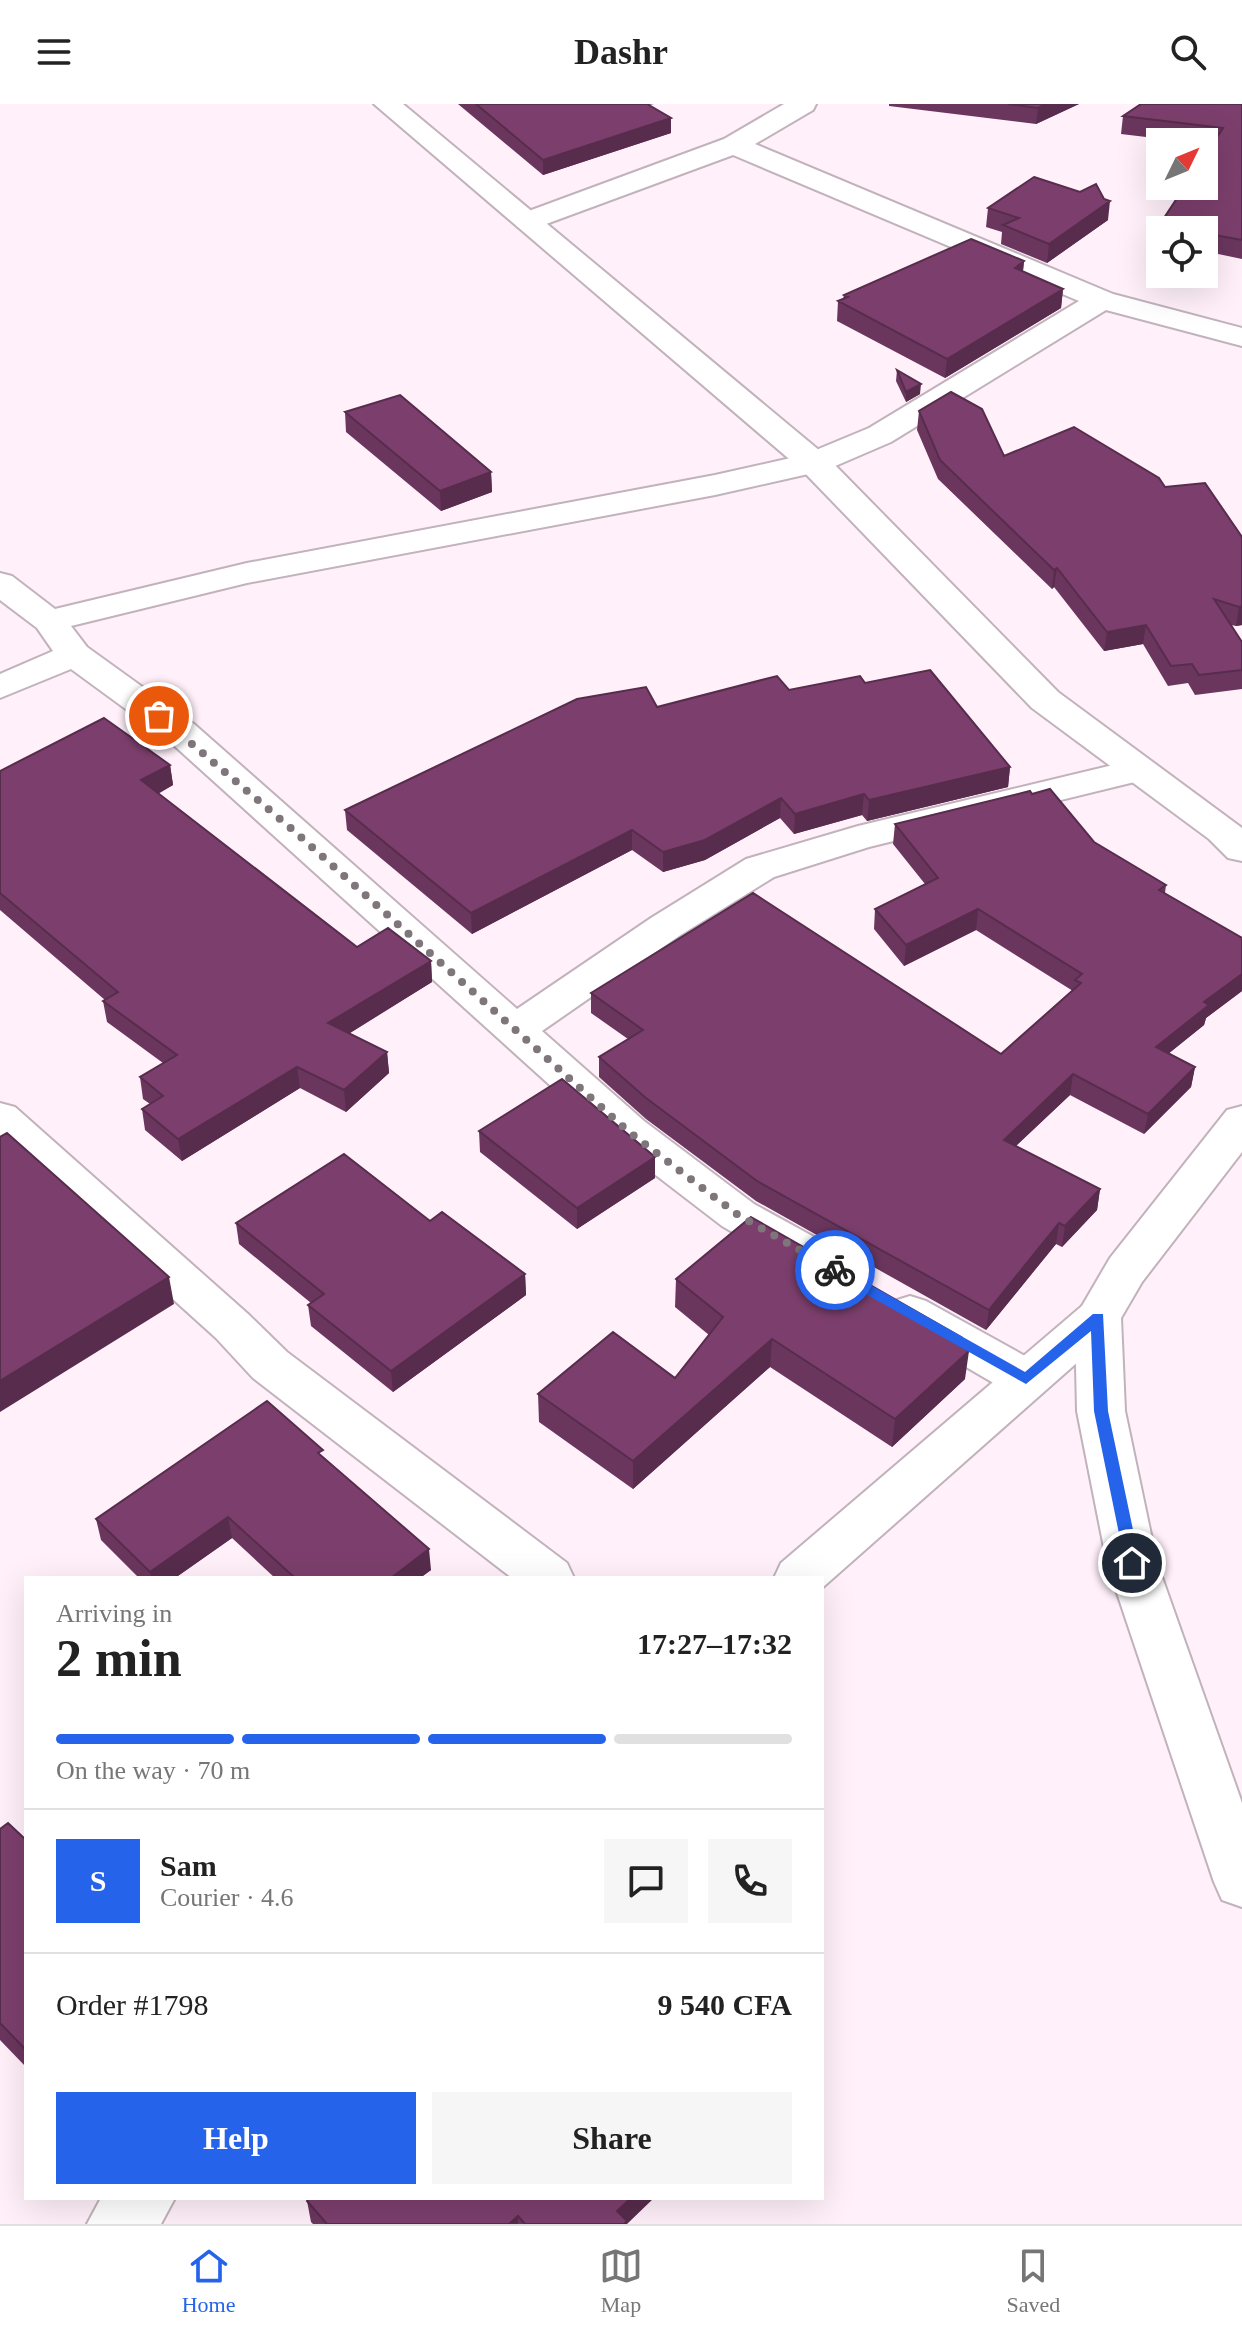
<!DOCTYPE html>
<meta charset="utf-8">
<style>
:root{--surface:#fff;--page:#f6f6f6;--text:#222;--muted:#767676;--line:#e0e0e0;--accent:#2563eb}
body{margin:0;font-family:"Times New Roman",serif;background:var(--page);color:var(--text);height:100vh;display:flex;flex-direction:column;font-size:30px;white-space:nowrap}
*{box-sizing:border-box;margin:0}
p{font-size:26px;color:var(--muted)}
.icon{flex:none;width:44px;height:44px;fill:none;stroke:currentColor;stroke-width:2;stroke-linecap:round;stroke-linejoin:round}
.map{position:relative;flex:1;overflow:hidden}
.sheet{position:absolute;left:24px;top:1472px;width:800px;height:624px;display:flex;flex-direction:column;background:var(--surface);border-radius:0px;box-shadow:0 8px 32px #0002}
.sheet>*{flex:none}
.needle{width:52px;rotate:47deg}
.fabs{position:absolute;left:1146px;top:24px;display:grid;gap:16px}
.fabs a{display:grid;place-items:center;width:72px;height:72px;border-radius:0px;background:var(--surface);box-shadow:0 8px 32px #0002;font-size:40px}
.pin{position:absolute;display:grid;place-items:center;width:68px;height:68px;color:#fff;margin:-34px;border:4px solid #fff;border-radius:50%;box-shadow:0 2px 8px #0007}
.courier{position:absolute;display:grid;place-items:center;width:80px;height:80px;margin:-40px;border:6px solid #2563eb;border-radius:50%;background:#fff;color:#222;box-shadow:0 2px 10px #0007}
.headline em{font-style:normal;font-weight:800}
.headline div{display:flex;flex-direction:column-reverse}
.headline{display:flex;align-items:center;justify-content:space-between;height:136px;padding:0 32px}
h1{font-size:52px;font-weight:800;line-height:60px}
.bar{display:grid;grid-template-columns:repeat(4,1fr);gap:12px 8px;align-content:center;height:96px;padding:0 32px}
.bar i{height:10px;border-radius:6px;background:var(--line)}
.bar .current{background:var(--accent)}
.bar p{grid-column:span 4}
.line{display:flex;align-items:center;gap:20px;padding:0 32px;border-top:2px solid var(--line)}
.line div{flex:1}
.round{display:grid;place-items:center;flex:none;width:84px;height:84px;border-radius:0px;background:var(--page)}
.primary-button{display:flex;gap:16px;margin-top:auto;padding:16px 32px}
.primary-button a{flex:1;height:92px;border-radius:0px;background:var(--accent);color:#fff;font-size:32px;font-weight:800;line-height:92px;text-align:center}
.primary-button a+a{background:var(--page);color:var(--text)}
header{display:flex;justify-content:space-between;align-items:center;height:104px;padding:0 32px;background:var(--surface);font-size:36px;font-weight:800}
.tabs{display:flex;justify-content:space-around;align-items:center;height:112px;border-top:2px solid var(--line);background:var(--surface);font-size:22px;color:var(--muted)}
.tabs a{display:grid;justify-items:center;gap:4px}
.tabs .current{color:var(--accent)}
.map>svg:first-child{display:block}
</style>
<header><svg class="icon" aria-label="menu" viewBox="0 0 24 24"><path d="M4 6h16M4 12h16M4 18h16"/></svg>Dashr<svg class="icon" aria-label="search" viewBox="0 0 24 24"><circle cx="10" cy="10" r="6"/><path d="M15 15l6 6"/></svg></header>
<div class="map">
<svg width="1242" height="2120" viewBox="0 0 1242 2120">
<rect width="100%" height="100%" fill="#fff0fa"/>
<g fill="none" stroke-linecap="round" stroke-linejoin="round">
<defs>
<path id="street" d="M 784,0 L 816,0 L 813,6 L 755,40 L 1113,190 L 1242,224 L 1242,242 L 1106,206 L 891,338 L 826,366 L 715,391 L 247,479 L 71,522 L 87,543 L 194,620 L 517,905 L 651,814 L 746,755 L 858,722 L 1138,655 L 1151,658 L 1157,666 L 1151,674 L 869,743 L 774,773 L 679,832 L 542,927 L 644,1017 L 754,1100 L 814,1133 L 821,1145 L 814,1157 L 798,1162 L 782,1157 L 722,1122 L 614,1039 L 168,636 L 71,565 L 0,594 L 0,570 L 53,547 L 37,524 L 0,496 L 0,469 L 12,472 L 55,505 L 247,459 L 715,371 L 804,351 L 869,324 L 1079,197 L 733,51 L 538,123 L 528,126 L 518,123 L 514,117 L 518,111 L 724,35 Z
M 0,999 L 15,1003 L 248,1210 L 287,1248 L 567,1459 L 574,1474 L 512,1474 L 253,1274 L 216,1234 L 0,1039 Z
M 910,1192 L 926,1197 L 1043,1262 L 1050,1275 L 1043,1288 L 1026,1293 L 1009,1288 L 894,1221 L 887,1209 L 894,1197 Z
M 1098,1197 L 1114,1202 L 1121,1214 L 1125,1307 L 1157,1459 L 1242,1699 L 1242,1803 L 1222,1796 L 1214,1778 L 1107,1459 L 1077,1307 L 1075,1214 L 1082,1202 Z"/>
<path id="secondary" d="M 374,0 L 403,0 L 826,352 L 1058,588 L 1242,724 L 1242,757 L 1228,754 L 1209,735 L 1032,604 L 802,366 Z
M 1242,1002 L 1242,1048 L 1142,1178 L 1114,1226 L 822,1484 L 822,1474 L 774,1474 L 781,1459 L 1082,1202 L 1110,1154 L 1227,1006 Z
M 101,2094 L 175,2094 L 161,2120 L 87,2120 Z"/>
</defs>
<use href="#street" stroke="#c1b2bc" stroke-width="4"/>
<use href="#secondary" stroke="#c1b2bc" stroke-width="4"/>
<use href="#street" fill="#fff" fill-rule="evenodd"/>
<use href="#secondary" fill="#fff" fill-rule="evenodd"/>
</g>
<path fill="#6b365e" d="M 458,0 L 654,0 L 649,1 L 671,29 L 543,71 Z
M 889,0 L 1079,0 L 1036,20 L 889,2 Z
M 1242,0 L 1242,155 L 1204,147 L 1204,126 L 1160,126 L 1160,138 L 1158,138 L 1160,120 L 1212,41 L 1204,40 L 1204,38 L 1188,38 L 1121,30 L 1123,12 Z
M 988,104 L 1108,116 L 1047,159 L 1001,140 L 1002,128 L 986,123 Z
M 1024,157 L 1023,167 L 1063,185 L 1061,204 L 945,274 L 837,217 L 838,197 L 843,195 L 844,191 Z
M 897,266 L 920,290 L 906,298 L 896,277 Z
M 919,307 L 1004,352 L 1165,383 L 1242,433 L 1242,521 L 1236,522 L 1231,521 L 1242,538 L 1242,585 L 1195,591 L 1188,579 L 1168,582 L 1143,540 L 1104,547 L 1054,483 L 1052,485 L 938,375 L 917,326 Z
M 345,308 L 491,368 L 492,388 L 441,407 L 346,328 Z
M 865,579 L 1010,663 L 1008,683 L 867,717 L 862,711 L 794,730 L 780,714 L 705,756 L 663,768 L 632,746 L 472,830 L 347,726 L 345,706 L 657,603 L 789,586 Z
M 170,661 L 173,681 L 158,690 L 357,843 L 431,857 L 432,878 L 349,929 L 387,948 L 389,969 L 346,1008 L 300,984 L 182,1057 L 145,1026 L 142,1005 L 150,1000 L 143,995 L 140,973 L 163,959 L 107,918 L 103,897 L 105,896 L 0,806 L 0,667 Z
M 1032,690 L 1094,738 L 1166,781 L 1165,789 L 1242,834 L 1242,887 L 1206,914 L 1204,921 L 1169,949 L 1195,963 L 1191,983 L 1144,1030 L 1070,991 L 1016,1042 L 1100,1085 L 1097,1106 L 1062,1143 L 1056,1140 L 986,1226 L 756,1097 L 646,1015 L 599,973 L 599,953 L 628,935 L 591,909 L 591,889 L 1001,950 L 1073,887 L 976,826 L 904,862 L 874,825 L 875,805 L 925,780 L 893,740 L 895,720 Z
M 479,1027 L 655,1074 L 577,1125 L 480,1048 Z
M 430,1117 L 525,1170 L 526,1191 L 393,1288 L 311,1222 L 308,1201 L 311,1199 L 239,1140 L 236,1119 Z
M 676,1175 L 960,1242 L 965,1275 L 892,1343 L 770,1263 L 633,1385 L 539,1318 L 538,1290 L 675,1274 L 709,1231 L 675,1203 Z
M 324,1354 L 431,1466 L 420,1474 L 275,1474 L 232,1434 L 175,1474 L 139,1474 L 101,1436 L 96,1415 Z
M 0,1725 L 26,1736 L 26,1963 L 0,1936 Z
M 307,2097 L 627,2119 L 627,2120 L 313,2120 L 311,2118 Z"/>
<path fill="#572c4c" d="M 1046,0 L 1079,0 L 1036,20 L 1038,4 Z
M 671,14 L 671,29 L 543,71 L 543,56 Z
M 1110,97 L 1108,116 L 1047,159 L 1049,140 Z
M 1024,157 L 1022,176 L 1015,164 Z
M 1063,185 L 1061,204 L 945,274 L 947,255 Z
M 921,280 L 920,290 L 906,298 L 906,288 Z
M 491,368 L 492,388 L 441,407 L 440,387 Z
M 1057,464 L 1054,483 L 1052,485 L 1054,466 Z
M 1242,502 L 1242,521 L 1236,522 L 1239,503 Z
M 1146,521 L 1143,540 L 1104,547 L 1107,528 Z
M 170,661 L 173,681 L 144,697 L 141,676 Z
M 1010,663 L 1008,683 L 867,717 L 869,696 Z
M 864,690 L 862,711 L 794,730 L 795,710 Z
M 781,694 L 780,714 L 705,756 L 663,768 L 663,748 Z
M 632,726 L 632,746 L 472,830 L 471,809 Z
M 978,805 L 976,826 L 904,862 L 906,841 Z
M 431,857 L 432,878 L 331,941 L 328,919 Z
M 1242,870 L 1242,887 L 1206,914 L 1204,921 L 1152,963 L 1156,943 L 1204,898 Z
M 387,948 L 389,969 L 346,1008 L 344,986 Z
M 297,963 L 300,984 L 182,1057 L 178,1035 Z
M 1195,963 L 1191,983 L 1144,1030 L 1148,1010 Z
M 1073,970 L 1070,991 L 1001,1056 L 1004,1036 Z
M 655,1053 L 655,1074 L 577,1125 L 577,1104 Z
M 1100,1085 L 1097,1106 L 1062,1143 L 1065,1122 Z
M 1059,1119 L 1056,1140 L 986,1226 L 989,1206 Z
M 525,1170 L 526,1191 L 393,1288 L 391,1267 Z
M 169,1173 L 174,1200 L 0,1308 L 0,1277 Z
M 961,1233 L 958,1257 L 969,1247 L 965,1275 L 892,1343 L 895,1315 Z
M 772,1235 L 770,1263 L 633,1385 L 633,1357 Z
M 228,1413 L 232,1434 L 175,1474 L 151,1474 L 150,1468 Z
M 429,1445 L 431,1466 L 420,1474 L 391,1474 Z
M 631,2094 L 654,2094 L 627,2120 L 617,2120 L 617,2107 Z
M 518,2112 L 518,2120 L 509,2120 Z"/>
<path fill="#7c3f6d" stroke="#572c4c" stroke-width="2" d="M 476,0 L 647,0 L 671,14 L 543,56 Z
M 1008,0 L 1046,0 L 1038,4 Z
M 1141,0 L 1242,0 L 1242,136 L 1204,129 L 1204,126 L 1191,126 L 1160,120 L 1185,82 L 1204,82 L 1204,53 L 1223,24 L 1123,12 Z
M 1034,73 L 1080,88 L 1096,80 L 1104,95 L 1110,97 L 1049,140 L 1003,121 L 1019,114 L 988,104 Z
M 971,135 L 1024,157 L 1015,164 L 1063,185 L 947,255 L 838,197 L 848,193 L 844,191 Z
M 897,266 L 921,280 L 906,288 Z
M 951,288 L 982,305 L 1004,352 L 1074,323 L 1159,374 L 1165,383 L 1205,379 L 1242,433 L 1242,502 L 1239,503 L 1214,495 L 1242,538 L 1242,566 L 1199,571 L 1192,560 L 1171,562 L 1146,521 L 1107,528 L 1057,464 L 1054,466 L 940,356 L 919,307 Z
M 400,291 L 491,368 L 440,387 L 345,308 Z
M 930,566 L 1010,663 L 869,696 L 864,690 L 795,710 L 781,694 L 705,736 L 663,748 L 632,726 L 471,809 L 345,706 L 577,595 L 646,583 L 657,603 L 777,572 L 789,586 L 860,572 L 865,579 Z
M 104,614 L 170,661 L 141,676 L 357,843 L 388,824 L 431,857 L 328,919 L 387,948 L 344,986 L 297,963 L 178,1035 L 142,1005 L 163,992 L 140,973 L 177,951 L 103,897 L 118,888 L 0,789 L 0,667 Z
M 1050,685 L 1094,738 L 1166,781 L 1159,786 L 1242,834 L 1242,870 L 1204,898 L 1209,901 L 1156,943 L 1195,963 L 1148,1010 L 1073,970 L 1004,1036 L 1100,1085 L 1065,1122 L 1059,1119 L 989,1206 L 757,1077 L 646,994 L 599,953 L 643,926 L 591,889 L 753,789 L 1001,950 L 1081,879 L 1075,876 L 1082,870 L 978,805 L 906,841 L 875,805 L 938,774 L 895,720 L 1030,687 L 1032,690 Z
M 562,975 L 655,1053 L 577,1104 L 479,1027 Z
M 7,1029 L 169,1173 L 0,1277 L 0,1033 Z
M 344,1050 L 430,1117 L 442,1108 L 525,1170 L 391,1267 L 308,1201 L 324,1190 L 236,1119 Z
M 751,1113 L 961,1233 L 956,1239 L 969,1247 L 895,1315 L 772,1235 L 633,1357 L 538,1290 L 613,1228 L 675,1274 L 723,1213 L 676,1175 Z
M 267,1297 L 323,1346 L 318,1349 L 429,1445 L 391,1474 L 295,1474 L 228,1413 L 150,1468 L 96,1415 Z
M 8,1719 L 26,1736 L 26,1946 L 0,1919 L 0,1725 Z
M 310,2094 L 631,2094 L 617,2107 L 627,2117 L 624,2120 L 525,2120 L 518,2112 L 509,2120 L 327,2120 L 307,2097 Z"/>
<path fill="#2563eb" d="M 835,1161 L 1025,1268 L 1093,1210 L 1103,1210 L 1108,1307 L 1140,1459 L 1138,1463 L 1127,1463 L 1125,1459 L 1094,1307 L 1091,1227 L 1026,1280 L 830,1170 L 830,1163 Z"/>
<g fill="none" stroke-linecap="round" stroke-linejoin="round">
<path stroke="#7f767c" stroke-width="8" stroke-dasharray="0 14.4" d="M 159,612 L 293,726 L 629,1028 L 738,1111 L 835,1166"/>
</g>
</svg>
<div class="fabs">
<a><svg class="needle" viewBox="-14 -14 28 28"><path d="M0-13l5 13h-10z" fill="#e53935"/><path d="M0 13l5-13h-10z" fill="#767676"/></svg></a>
<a><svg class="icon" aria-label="locate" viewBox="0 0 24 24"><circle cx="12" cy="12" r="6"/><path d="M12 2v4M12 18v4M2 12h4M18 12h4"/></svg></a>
</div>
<div class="pin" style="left:159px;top:612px;background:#ea580c"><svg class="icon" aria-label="bag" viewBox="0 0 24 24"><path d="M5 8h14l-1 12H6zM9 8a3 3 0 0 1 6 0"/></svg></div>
<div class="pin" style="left:1132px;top:1459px;background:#1f2937"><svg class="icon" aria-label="home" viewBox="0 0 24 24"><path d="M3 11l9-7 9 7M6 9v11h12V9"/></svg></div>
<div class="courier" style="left:835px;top:1166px"><svg class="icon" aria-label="bike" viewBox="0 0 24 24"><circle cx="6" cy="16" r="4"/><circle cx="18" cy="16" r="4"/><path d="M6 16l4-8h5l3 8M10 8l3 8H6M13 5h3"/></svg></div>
<section class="sheet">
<div class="headline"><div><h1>2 min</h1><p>Arriving in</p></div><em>17:27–17:32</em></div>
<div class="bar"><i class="current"></i><i class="current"></i><i class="current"></i><i></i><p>On the way · 70 m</p></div>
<div class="line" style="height:144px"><b class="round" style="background:var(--accent);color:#fff">S</b><div><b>Sam</b><p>Courier · 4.6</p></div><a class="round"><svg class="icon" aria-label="chat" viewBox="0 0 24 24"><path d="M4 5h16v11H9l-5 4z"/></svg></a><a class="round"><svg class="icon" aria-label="phone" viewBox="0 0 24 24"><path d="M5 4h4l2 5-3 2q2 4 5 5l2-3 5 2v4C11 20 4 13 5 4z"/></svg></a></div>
<div class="line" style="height:104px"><div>Order #1798</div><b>9 540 CFA</b></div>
<div class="primary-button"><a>Help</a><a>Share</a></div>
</section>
</div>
<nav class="tabs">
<a class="current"><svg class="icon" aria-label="home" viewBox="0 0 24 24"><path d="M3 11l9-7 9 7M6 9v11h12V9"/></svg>Home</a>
<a><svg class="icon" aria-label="map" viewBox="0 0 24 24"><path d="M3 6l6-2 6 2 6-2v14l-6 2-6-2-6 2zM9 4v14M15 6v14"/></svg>Map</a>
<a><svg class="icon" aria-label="saved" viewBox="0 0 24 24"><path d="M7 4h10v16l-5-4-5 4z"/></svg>Saved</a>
</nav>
